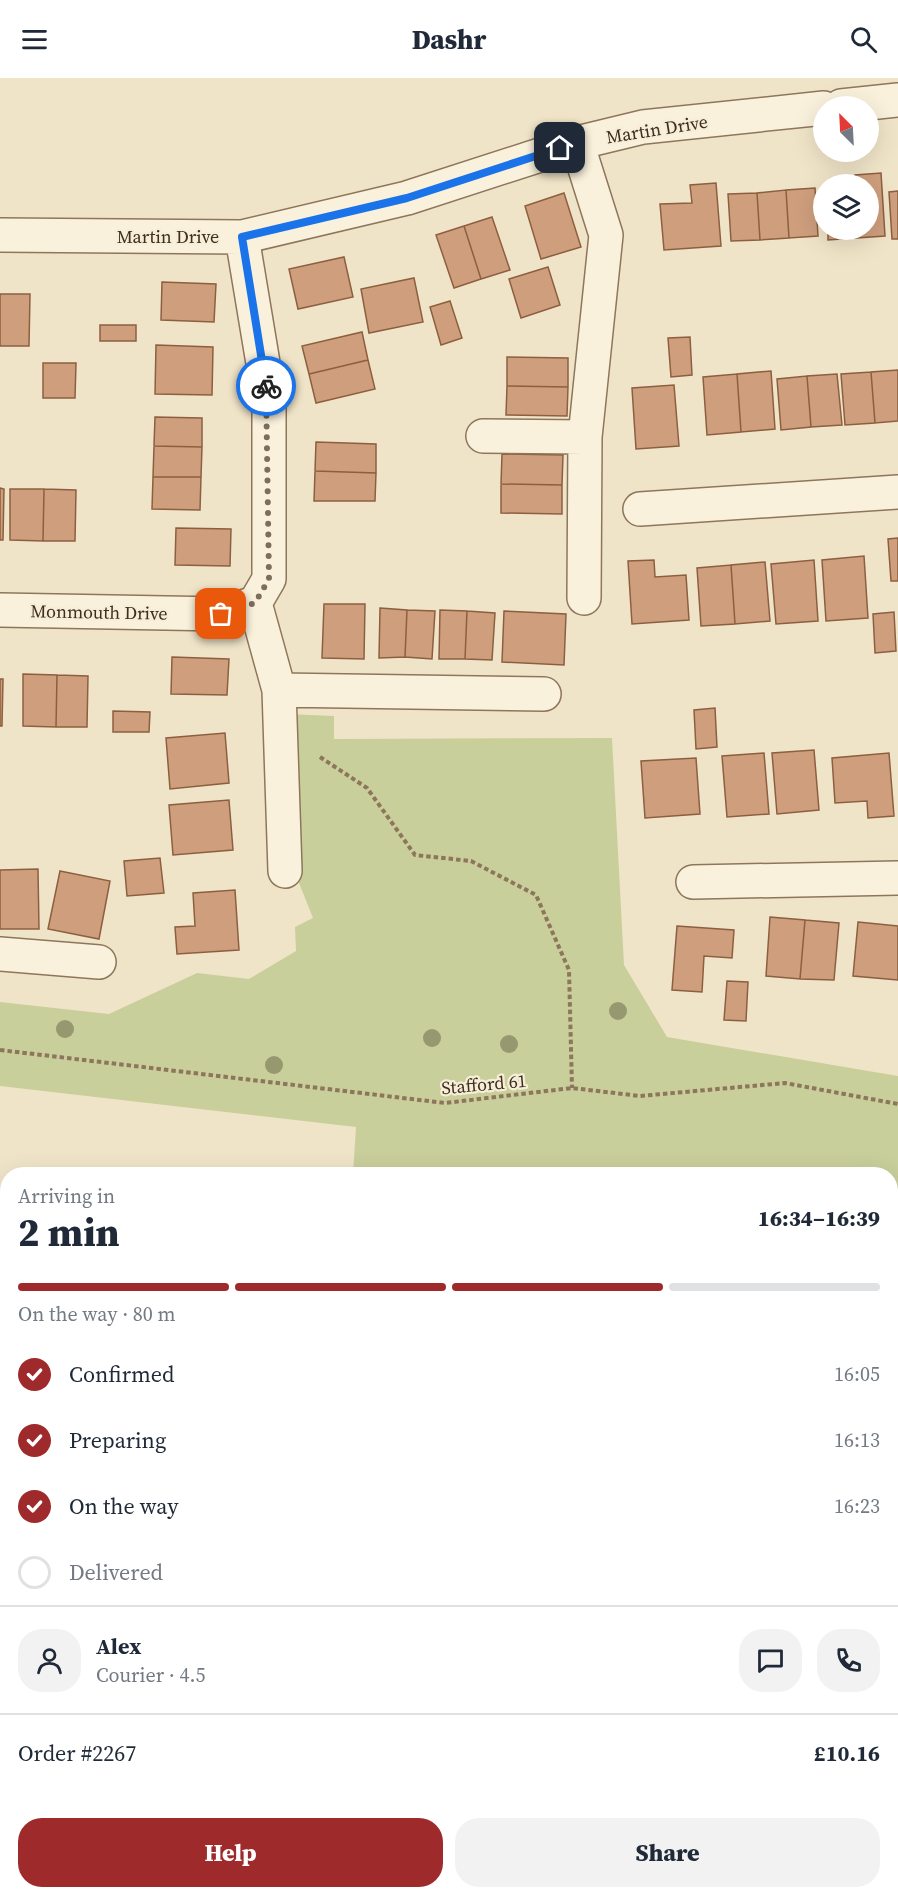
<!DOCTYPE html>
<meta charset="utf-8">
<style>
:root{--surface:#fff;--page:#f2f2f3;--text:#1f2937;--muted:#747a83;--line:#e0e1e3;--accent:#9e2a2b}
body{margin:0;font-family:"Source Serif 4",serif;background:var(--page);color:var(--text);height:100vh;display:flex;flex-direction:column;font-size:22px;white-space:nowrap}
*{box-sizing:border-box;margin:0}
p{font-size:20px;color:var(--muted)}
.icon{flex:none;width:33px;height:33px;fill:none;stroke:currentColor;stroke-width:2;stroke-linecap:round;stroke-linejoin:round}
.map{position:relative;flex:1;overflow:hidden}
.side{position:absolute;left:0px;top:1089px;width:898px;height:732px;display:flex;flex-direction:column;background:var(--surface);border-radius:24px 24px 0 0;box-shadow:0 6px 24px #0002}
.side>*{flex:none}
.needle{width:39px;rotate:336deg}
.controls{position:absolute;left:813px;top:18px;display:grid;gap:12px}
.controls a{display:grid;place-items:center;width:66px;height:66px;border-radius:50%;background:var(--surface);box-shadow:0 6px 24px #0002;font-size:30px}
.pin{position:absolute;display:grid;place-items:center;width:51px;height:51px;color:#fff;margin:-26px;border-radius:12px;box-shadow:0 3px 9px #0006}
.courier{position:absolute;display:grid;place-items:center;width:60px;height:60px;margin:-30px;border:4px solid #1a73e8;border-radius:50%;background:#fff;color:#222;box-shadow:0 2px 8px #0007}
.headline em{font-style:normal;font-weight:800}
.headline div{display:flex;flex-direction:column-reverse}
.headline{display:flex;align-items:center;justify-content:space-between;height:102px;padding:0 18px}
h1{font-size:39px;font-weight:800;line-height:45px}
.bar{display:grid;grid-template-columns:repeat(4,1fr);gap:9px 6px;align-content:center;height:72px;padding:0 18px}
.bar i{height:8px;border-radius:4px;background:var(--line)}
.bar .active{background:var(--accent)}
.bar p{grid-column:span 4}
.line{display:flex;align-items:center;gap:15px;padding:0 18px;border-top:2px solid var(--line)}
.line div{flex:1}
.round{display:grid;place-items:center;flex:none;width:63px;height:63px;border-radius:24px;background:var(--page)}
ol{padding:0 18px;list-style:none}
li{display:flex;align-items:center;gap:18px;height:66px}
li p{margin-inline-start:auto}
li .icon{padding:6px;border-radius:50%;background:var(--accent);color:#fff;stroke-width:4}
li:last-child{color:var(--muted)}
li i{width:33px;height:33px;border:3px solid var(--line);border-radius:50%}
.button{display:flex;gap:12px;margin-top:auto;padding:12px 18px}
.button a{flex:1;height:69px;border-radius:24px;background:var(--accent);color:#fff;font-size:24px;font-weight:800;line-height:69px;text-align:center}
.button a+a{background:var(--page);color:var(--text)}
header{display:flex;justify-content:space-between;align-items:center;height:78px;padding:0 18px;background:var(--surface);font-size:27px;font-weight:800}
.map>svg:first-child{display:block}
</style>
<header><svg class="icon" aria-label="menu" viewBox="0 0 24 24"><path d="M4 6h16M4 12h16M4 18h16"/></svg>Dashr<svg class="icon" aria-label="search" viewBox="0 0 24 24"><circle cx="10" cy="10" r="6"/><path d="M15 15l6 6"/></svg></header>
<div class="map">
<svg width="898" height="1821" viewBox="0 0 898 1821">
<rect width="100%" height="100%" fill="#f0e4c8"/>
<path fill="#c9cf9b" d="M 286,636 L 334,638 L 334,661 L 612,660 L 624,887 L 667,959 L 898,998 L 898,1821 L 778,1821 L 778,1814 L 891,1814 L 891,1096 L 353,1096 L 356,1049 L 0,1008 L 0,924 L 109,936 L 197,895 L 249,901 L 296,873 L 295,849 L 313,840 L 297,800 Z"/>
<path fill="#cf9f7d" stroke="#8d5f41" stroke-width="1.5" d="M 881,95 L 885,158 L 828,162 L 828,152 L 868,152 L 868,106 L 856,106 L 855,97 Z
M 716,105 L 721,168 L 664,172 L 660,126 L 692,125 L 690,107 Z
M 815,110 L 818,158 L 789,160 L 786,112 Z
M 786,112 L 789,160 L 760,162 L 757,115 Z
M 898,113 L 898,161 L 892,161 L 889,114 Z
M 564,115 L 581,169 L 541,181 L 525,128 Z
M 757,115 L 760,162 L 731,163 L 728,116 Z
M 492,139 L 510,192 L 481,201 L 464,148 Z
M 464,148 L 481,201 L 454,210 L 436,157 Z
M 344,179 L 353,219 L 298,231 L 289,191 Z
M 548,189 L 560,227 L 521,240 L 509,201 Z
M 414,200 L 423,244 L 369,255 L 361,211 Z
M 162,204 L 216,206 L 214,244 L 161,242 Z
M 0,216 L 30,216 L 29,268 L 0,268 Z
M 450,223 L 462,260 L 441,267 L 430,229 Z
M 100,247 L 136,247 L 136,263 L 100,263 Z
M 362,254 L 368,282 L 309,296 L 302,268 Z
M 690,259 L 692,297 L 671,299 L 668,260 Z
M 156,267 L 213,269 L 212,317 L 155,316 Z
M 507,279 L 568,280 L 568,309 L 507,308 Z
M 368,282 L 375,311 L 316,325 L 309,296 Z
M 43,285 L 76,285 L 75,320 L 43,320 Z
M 898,292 L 898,343 L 875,345 L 871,294 Z
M 771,293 L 775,351 L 741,354 L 737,296 Z
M 871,294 L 875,345 L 845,347 L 841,296 Z
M 737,296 L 741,354 L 707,357 L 703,299 Z
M 837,296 L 842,347 L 811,349 L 807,298 Z
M 807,298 L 811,349 L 781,352 L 777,301 Z
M 674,307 L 679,368 L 636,371 L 632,310 Z
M 507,308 L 568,309 L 567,338 L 506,337 Z
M 155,339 L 202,340 L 202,369 L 154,368 Z
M 316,364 L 376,366 L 376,395 L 315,393 Z
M 154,368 L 202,369 L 201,399 L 153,399 Z
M 502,376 L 563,377 L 562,407 L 501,406 Z
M 315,393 L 376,395 L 375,423 L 314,423 Z
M 153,399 L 201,399 L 200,432 L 152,431 Z
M 501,406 L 562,407 L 562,436 L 501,435 Z
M 0,410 L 4,411 L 3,462 L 0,462 Z
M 10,411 L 44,411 L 43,463 L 10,462 Z
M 44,411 L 76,412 L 75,463 L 43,463 Z
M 176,450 L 231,451 L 230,488 L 175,487 Z
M 898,460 L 898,503 L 891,503 L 888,461 Z
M 864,478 L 868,540 L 826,543 L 822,482 Z
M 654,482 L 655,499 L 686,497 L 689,542 L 632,546 L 628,483 Z
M 814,482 L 818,543 L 776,546 L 771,486 Z
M 765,484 L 770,543 L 735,546 L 731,487 Z
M 731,487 L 735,546 L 701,548 L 697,490 Z
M 324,526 L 365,526 L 364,581 L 322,580 Z
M 380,530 L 407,532 L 405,579 L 379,580 Z
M 407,532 L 435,533 L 432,581 L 405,579 Z
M 440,532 L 467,533 L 465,581 L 439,581 Z
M 467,533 L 495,535 L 492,582 L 465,581 Z
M 504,533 L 566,536 L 564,587 L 502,584 Z
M 894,534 L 896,573 L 875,575 L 873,536 Z
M 172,579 L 229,581 L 227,617 L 171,616 Z
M 23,596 L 57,597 L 56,649 L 23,648 Z
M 57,597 L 88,598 L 87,649 L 56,649 Z
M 0,601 L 3,601 L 2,648 L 0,648 Z
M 715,630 L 717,669 L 696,671 L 694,632 Z
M 113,633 L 150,634 L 149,654 L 113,654 Z
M 225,655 L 229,705 L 170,711 L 166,660 Z
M 814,672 L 819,732 L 777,736 L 772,675 Z
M 764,675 L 769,736 L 727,739 L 722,678 Z
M 889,675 L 894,738 L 868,740 L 867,723 L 835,725 L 832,680 Z
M 696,680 L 700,736 L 645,740 L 641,683 Z
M 229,722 L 233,772 L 173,777 L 169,727 Z
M 160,780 L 164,815 L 127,818 L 124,783 Z
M 38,791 L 39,851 L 0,851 L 0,792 Z
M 60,793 L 110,803 L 99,861 L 48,851 Z
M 235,812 L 239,872 L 177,876 L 175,849 L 195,848 L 193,815 Z
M 770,839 L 805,842 L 800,901 L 766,898 Z
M 805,842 L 839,845 L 834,902 L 800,901 Z
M 858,844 L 898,848 L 898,902 L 853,898 Z
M 677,848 L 734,852 L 732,880 L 704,878 L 702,914 L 672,912 Z
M 727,903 L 748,904 L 746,943 L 724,942 Z"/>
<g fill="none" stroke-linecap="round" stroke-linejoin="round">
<defs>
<path id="minor" d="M 841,28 L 898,22
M 0,157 L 242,159 L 407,120 L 577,65 L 643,49 L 824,30
M 483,358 L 585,359 L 606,157 L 577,65
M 640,431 L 898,414
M 584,520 L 585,359
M 255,525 L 279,612 L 544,616
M 0,532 L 221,536 L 255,525 L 269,501 L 269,321 L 242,159
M 279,612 L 285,793
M 693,804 L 898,800
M 0,876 L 99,884
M 242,1821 L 244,1814"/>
</defs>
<use href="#minor" stroke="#8d765c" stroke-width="36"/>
<path stroke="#8d765c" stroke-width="4" stroke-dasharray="4.5 3" stroke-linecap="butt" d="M 320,679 L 367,710 L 415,777 L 471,783 L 536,817 L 569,892 L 572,1010
M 0,972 L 445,1025 L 572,1010 L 640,1018 L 785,1005 L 898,1026
M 891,1537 L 898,1523
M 846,1821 L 846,1814"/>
<use href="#minor" stroke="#faf1dc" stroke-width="33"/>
</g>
<g fill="#96986f">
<circle cx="618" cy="933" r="9"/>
<circle cx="65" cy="951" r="9"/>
<circle cx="432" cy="960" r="9"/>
<circle cx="509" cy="966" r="9"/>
<circle cx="274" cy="987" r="9"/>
</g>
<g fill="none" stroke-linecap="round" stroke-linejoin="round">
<path stroke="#7c6e5b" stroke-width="6" stroke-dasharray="0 10.8" d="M 221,536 L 255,525 L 269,501 L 266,308"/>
<path stroke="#1a73e8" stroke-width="8" d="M 266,308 L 242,159 L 407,120 L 560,70"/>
</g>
<g text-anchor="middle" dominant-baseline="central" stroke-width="4.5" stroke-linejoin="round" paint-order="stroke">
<g font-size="18" fill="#3d2e20" stroke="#f7eed8">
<text transform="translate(657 51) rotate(-9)">Martin Drive</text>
<text x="168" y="158">Martin Drive</text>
<text transform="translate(99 534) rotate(1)">Monmouth Drive</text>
<text transform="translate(484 1006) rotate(-5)">Stafford 61</text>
</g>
</g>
</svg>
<div class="controls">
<a><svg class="needle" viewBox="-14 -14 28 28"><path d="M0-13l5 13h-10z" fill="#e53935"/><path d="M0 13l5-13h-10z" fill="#747a83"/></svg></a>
<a><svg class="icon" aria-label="layers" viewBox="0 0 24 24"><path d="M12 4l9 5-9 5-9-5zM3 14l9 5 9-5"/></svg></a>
</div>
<div class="pin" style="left:221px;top:536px;background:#ea580c"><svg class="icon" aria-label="bag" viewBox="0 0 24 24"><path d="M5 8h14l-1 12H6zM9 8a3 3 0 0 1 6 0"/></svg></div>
<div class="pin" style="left:560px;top:70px;background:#1f2937"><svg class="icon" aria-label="home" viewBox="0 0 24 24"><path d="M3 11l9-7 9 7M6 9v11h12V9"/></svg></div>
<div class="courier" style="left:266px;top:308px"><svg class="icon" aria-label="bike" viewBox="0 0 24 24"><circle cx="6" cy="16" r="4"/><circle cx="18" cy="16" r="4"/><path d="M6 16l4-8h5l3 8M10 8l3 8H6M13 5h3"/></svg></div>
<section class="side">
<div class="headline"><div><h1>2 min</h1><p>Arriving in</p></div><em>16:34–16:39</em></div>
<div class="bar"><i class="active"></i><i class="active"></i><i class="active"></i><i></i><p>On the way · 80 m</p></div>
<ol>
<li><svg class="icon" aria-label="check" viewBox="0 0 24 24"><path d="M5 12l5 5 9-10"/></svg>Confirmed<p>16:05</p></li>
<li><svg class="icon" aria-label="check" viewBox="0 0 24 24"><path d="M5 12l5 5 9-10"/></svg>Preparing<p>16:13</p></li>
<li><svg class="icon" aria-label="check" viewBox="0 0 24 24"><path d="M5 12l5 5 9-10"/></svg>On the way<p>16:23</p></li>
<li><i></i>Delivered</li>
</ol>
<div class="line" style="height:108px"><a class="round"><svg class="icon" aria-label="person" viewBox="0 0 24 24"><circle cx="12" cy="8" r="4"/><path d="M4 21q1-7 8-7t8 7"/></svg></a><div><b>Alex</b><p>Courier · 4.5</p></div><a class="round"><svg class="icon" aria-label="chat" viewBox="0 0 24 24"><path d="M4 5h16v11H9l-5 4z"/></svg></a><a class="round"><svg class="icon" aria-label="phone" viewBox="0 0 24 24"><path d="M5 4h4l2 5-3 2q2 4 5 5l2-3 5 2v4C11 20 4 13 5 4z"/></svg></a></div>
<div class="line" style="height:78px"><div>Order #2267</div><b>£10.16</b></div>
<div class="button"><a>Help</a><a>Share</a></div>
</section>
</div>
